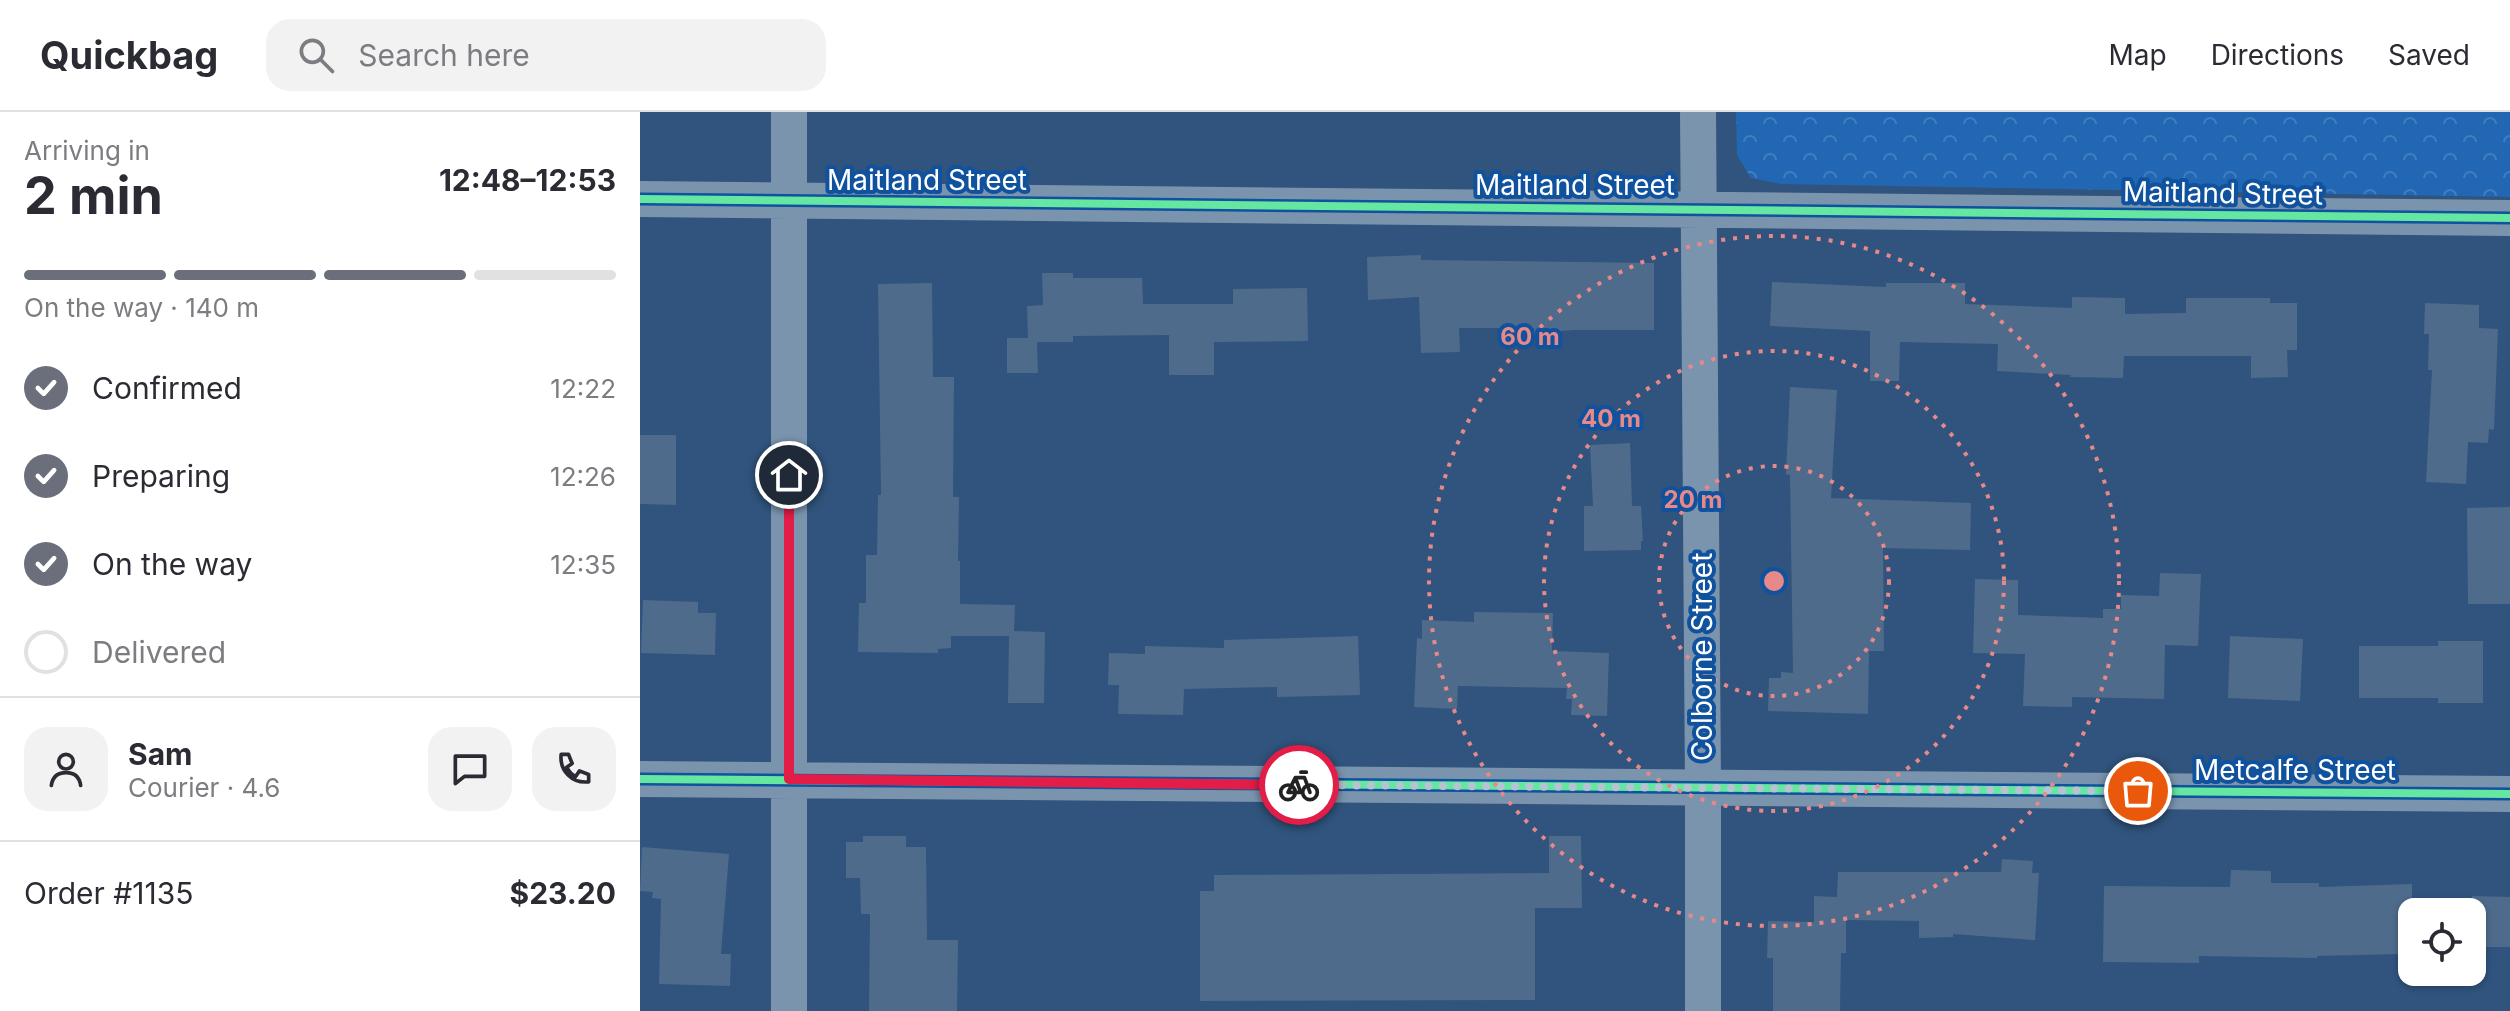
<!DOCTYPE html>
<meta charset="utf-8">
<style>
:root{--surface:#fff;--page:#f2f2f3;--text:#2b2b33;--muted:#7c7c81;--line:#e1e1e2;--accent:#6a6f7b}
body{margin:0;font-family:Inter,sans-serif;background:var(--page);color:var(--text);height:100vh;display:flex;flex-direction:column;font-size:30px;white-space:nowrap}
*{box-sizing:border-box;margin:0}
p{font-size:26px;color:var(--muted)}
.icon{flex:none;width:44px;height:44px;fill:none;stroke:currentColor;stroke-width:2;stroke-linecap:round;stroke-linejoin:round}
.map{position:relative;flex:1;overflow:hidden}
.sheet{display:flex;flex-direction:column;background:var(--surface);width:640px}
.sheet>*{flex:none}
.controls{position:absolute;left:1758px;top:786px;display:grid;gap:16px}
.controls a{display:grid;place-items:center;width:88px;height:88px;border-radius:16px;background:var(--surface);box-shadow:0 2px 6px #0004;font-size:40px}
.pin{position:absolute;display:grid;place-items:center;width:68px;height:68px;color:#fff;margin:-34px;border:4px solid #fff;border-radius:50%;box-shadow:0 2px 8px #0007}
.courier{position:absolute;display:grid;place-items:center;width:80px;height:80px;margin:-40px;border:6px solid #e11d48;border-radius:50%;background:#fff;color:#222;box-shadow:0 2px 10px #0007}
.headline em{font-style:normal;font-weight:700}
.headline div{display:flex;flex-direction:column-reverse}
.headline{display:flex;align-items:center;justify-content:space-between;height:136px;padding:0 24px}
h1{font-size:52px;font-weight:700;line-height:60px}
.bar{display:grid;grid-template-columns:repeat(4,1fr);gap:12px 8px;align-content:center;height:96px;padding:0 24px}
.bar i{height:10px;border-radius:6px;background:var(--line)}
.bar .selected{background:var(--accent)}
.bar p{grid-column:span 4}
.line{display:flex;align-items:center;gap:20px;padding:0 24px;border-top:2px solid var(--line)}
.line div{flex:1}
.round{display:grid;place-items:center;flex:none;width:84px;height:84px;border-radius:24px;background:var(--page)}
ol{padding:0 24px;list-style:none}
li{display:flex;align-items:center;gap:24px;height:88px}
li p{margin-inline-start:auto}
li .icon{padding:8px;border-radius:50%;background:var(--accent);color:#fff;stroke-width:4}
li:last-child{color:var(--muted)}
li i{width:44px;height:44px;border:4px solid var(--line);border-radius:50%}
header{display:flex;align-items:center;gap:48px;box-sizing:border-box;height:112px;padding:0 40px;background:var(--surface);border-bottom:2px solid var(--line)}
header strong{font-size:38px}
nav{display:flex;gap:44px;margin-inline-start:auto;font-size:28px}
.search{width:560px;height:72px;background:var(--page);display:flex;align-items:center;gap:20px;box-sizing:border-box;padding:0 28px;border-radius:24px;color:var(--muted);font-size:30px}
main{display:flex;flex:1;min-height:0}
.map>svg:first-child{display:block}
</style>
<header>
<strong>Quickbag</strong>
<div class="search"><svg class="icon" aria-label="search" viewBox="0 0 24 24"><circle cx="10" cy="10" r="6"/><path d="M15 15l6 6"/></svg>Search here</div>
<nav><a>Map</a><a>Directions</a><a>Saved</a></nav>
</header>
<main>
<section class="sheet">
<div class="headline"><div><h1>2 min</h1><p>Arriving in</p></div><em>12:48–12:53</em></div>
<div class="bar"><i class="selected"></i><i class="selected"></i><i class="selected"></i><i></i><p>On the way · 140 m</p></div>
<ol>
<li><svg class="icon" aria-label="check" viewBox="0 0 24 24"><path d="M5 12l5 5 9-10"/></svg>Confirmed<p>12:22</p></li>
<li><svg class="icon" aria-label="check" viewBox="0 0 24 24"><path d="M5 12l5 5 9-10"/></svg>Preparing<p>12:26</p></li>
<li><svg class="icon" aria-label="check" viewBox="0 0 24 24"><path d="M5 12l5 5 9-10"/></svg>On the way<p>12:35</p></li>
<li><i></i>Delivered</li>
</ol>
<div class="line" style="height:144px"><a class="round"><svg class="icon" aria-label="person" viewBox="0 0 24 24"><circle cx="12" cy="8" r="4"/><path d="M4 21q1-7 8-7t8 7"/></svg></a><div><b>Sam</b><p>Courier · 4.6</p></div><a class="round"><svg class="icon" aria-label="chat" viewBox="0 0 24 24"><path d="M4 5h16v11H9l-5 4z"/></svg></a><a class="round"><svg class="icon" aria-label="phone" viewBox="0 0 24 24"><path d="M5 4h4l2 5-3 2q2 4 5 5l2-3 5 2v4C11 20 4 13 5 4z"/></svg></a></div>
<div class="line" style="height:104px"><div>Order #1135</div><b>$23.20</b></div>
</section>
<div class="map">
<svg width="1870" height="899" viewBox="0 0 1870 899">
<defs>
<pattern id="park-crowns" width="20" height="18" patternUnits="userSpaceOnUse" patternTransform="scale(2)"><rect width="20" height="18" fill="#2167b3"/><path d="M2 6a3 3 0 1 1 6 0M12 15a3 3 0 1 1 6 0" fill="none" stroke="#427ebe"/></pattern>
</defs>
<rect width="100%" height="100%" fill="#30547d"/>
<path fill="url(#park-crowns)" d="M 1096,0 L 1870,0 L 1870,85 L 1141,72 L 1111,66 L 1097,43 Z"/>
<path fill="#4e6b8c" d="M 781,143 L 781,148 L 1014,151 L 1014,218 L 934,218 L 894,221 L 894,216 L 819,216 L 820,240 L 781,241 L 779,185 L 728,188 L 727,145 Z
M 402,161 L 433,161 L 433,166 L 502,166 L 503,192 L 593,192 L 593,177 L 667,176 L 668,229 L 574,230 L 574,263 L 529,263 L 529,223 L 433,224 L 433,230 L 397,230 L 398,261 L 367,261 L 367,226 L 388,226 L 387,194 L 403,193 Z
M 1132,170 L 1246,175 L 1246,171 L 1325,171 L 1325,192 L 1432,196 L 1432,185 L 1485,186 L 1485,202 L 1546,201 L 1546,186 L 1630,186 L 1630,191 L 1657,191 L 1657,238 L 1647,238 L 1648,265 L 1611,266 L 1611,244 L 1484,244 L 1483,266 L 1430,265 L 1431,263 L 1357,259 L 1358,232 L 1260,230 L 1259,269 L 1230,269 L 1230,219 L 1130,214 Z
M 292,171 L 293,265 L 314,265 L 313,385 L 319,385 L 318,449 L 320,449 L 320,492 L 375,493 L 374,519 L 405,520 L 404,591 L 368,591 L 369,524 L 311,524 L 311,536 L 298,537 L 298,541 L 218,540 L 219,491 L 226,491 L 226,443 L 237,443 L 238,383 L 241,383 L 238,172 Z
M 1785,191 L 1839,193 L 1839,216 L 1858,217 L 1854,318 L 1849,317 L 1848,331 L 1828,330 L 1826,372 L 1786,370 L 1792,258 L 1788,258 L 1789,222 L 1784,222 Z
M 1150,275 L 1197,278 L 1191,386 L 1331,391 L 1330,438 L 1243,436 L 1244,539 L 1229,539 L 1228,602 L 1128,599 L 1129,566 L 1141,566 L 1141,560 L 1153,561 L 1150,363 L 1146,362 Z
M 0,323 L 36,323 L 36,393 L 0,392 Z
M 990,331 L 992,394 L 1001,394 L 1003,429 L 1001,429 L 1001,438 L 944,439 L 944,394 L 953,394 L 950,333 Z
M 1870,395 L 1870,492 L 1828,492 L 1827,396 Z
M 1520,461 L 1561,462 L 1558,534 L 1525,533 L 1524,587 L 1432,585 L 1432,595 L 1383,594 L 1385,542 L 1333,541 L 1335,467 L 1378,468 L 1378,503 L 1463,506 L 1463,497 L 1481,497 L 1481,483 L 1519,484 Z
M 3,488 L 58,490 L 58,501 L 76,501 L 75,543 L 1,541 Z
M 834,500 L 913,501 L 912,539 L 969,541 L 967,604 L 931,603 L 932,587 L 926,587 L 927,576 L 818,574 L 817,597 L 774,595 L 777,526 L 782,527 L 782,508 L 834,510 Z
M 718,524 L 720,583 L 637,585 L 637,575 L 544,577 L 543,603 L 478,602 L 479,573 L 468,573 L 469,541 L 505,542 L 505,534 L 584,536 L 584,528 Z
M 1590,524 L 1663,527 L 1660,589 L 1588,586 Z
M 1798,529 L 1843,529 L 1843,591 L 1798,591 L 1798,586 L 1719,586 L 1719,534 L 1798,534 Z
M 223,724 L 266,724 L 266,735 L 286,735 L 287,828 L 318,828 L 317,899 L 229,899 L 230,802 L 221,802 L 220,766 L 206,766 L 206,730 L 223,730 Z
M 909,724 L 941,724 L 942,796 L 895,796 L 895,888 L 560,889 L 560,779 L 574,779 L 574,763 L 909,761 Z
M 2,735 L 89,742 L 81,842 L 91,842 L 90,874 L 19,872 L 21,787 L 12,786 L 13,780 L 0,779 Z
M 1362,747 L 1393,749 L 1392,761 L 1399,761 L 1395,828 L 1313,822 L 1313,825 L 1279,826 L 1279,809 L 1206,808 L 1206,841 L 1201,841 L 1200,899 L 1133,899 L 1133,846 L 1127,846 L 1128,809 L 1174,810 L 1174,784 L 1197,785 L 1198,760 L 1361,760 Z
M 1591,758 L 1631,759 L 1631,771 L 1679,771 L 1679,775 L 1772,772 L 1772,819 L 1762,819 L 1763,842 L 1677,844 L 1677,846 L 1559,844 L 1559,851 L 1463,850 L 1464,774 L 1590,775 Z
M 1832,784 L 1870,785 L 1870,835 L 1832,835 Z"/>
<g fill="none" stroke-linecap="round" stroke-linejoin="round">
<path stroke="#7b94ae" stroke-width="36" d="M 1058,0 L 1063,676 L 1063,899
M 0,87 L 1870,106
M 0,667 L 1870,682
M 149,899 L 149,0"/>
<defs>
<path id="cycleway" d="M 0,87 L 1870,106
M 0,667 L 1870,682"/>
</defs>
<use href="#cycleway" stroke="#10529d" stroke-width="13"/>
<use href="#cycleway" stroke="#66e7a1" stroke-width="8"/>
</g>
<g fill="none" stroke-linecap="round" stroke-linejoin="round">
<path stroke="#b7c3d2" stroke-width="8" stroke-dasharray="0 14.4" d="M 659,673 L 1498,679"/>
<path stroke="#e11d48" stroke-width="10" d="M 149,363 L 149,667 L 659,673"/>
</g>
<g fill="none" stroke="#e88989" stroke-width="4" stroke-dasharray="4 8">
<circle cx="1134" cy="469" r="115"/>
<circle cx="1134" cy="469" r="230"/>
<circle cx="1134" cy="469" r="345"/>
</g>
<g text-anchor="middle" dominant-baseline="central" stroke-width="8" stroke-linejoin="round" paint-order="stroke">
<g font-size="28" fill="#fff" stroke="#10529d">
<text x="287" y="68">Maitland Street</text>
<text x="935" y="73">Maitland Street</text>
<text transform="translate(1583 81) rotate(1)">Maitland Street</text>
<text transform="translate(1062 545) rotate(-90)">Colborne Street</text>
<text x="1655" y="658">Metcalfe Street</text>
</g>
</g>
<circle cx="1134" cy="469" r="12" fill="#e88989" stroke="#10529d" stroke-width="4"/>
<g font-size="24" text-anchor="middle" font-weight="bold" fill="#e88989" stroke="#10529d" stroke-width="8" stroke-linejoin="round" paint-order="stroke">
<text x="890" y="233">60 m</text>
<text x="971" y="315">40 m</text>
<text x="1053" y="396">20 m</text>
</g>
</svg>
<div class="controls">
<a><svg class="icon" aria-label="locate" viewBox="0 0 24 24"><circle cx="12" cy="12" r="6"/><path d="M12 2v4M12 18v4M2 12h4M18 12h4"/></svg></a>
</div>
<div class="pin" style="left:1498px;top:679px;background:#ea580c"><svg class="icon" aria-label="bag" viewBox="0 0 24 24"><path d="M5 8h14l-1 12H6zM9 8a3 3 0 0 1 6 0"/></svg></div>
<div class="pin" style="left:149px;top:363px;background:#1f2937"><svg class="icon" aria-label="home" viewBox="0 0 24 24"><path d="M3 11l9-7 9 7M6 9v11h12V9"/></svg></div>
<div class="courier" style="left:659px;top:673px"><svg class="icon" aria-label="bike" viewBox="0 0 24 24"><circle cx="6" cy="16" r="4"/><circle cx="18" cy="16" r="4"/><path d="M6 16l4-8h5l3 8M10 8l3 8H6M13 5h3"/></svg></div>
</div>
</main>
